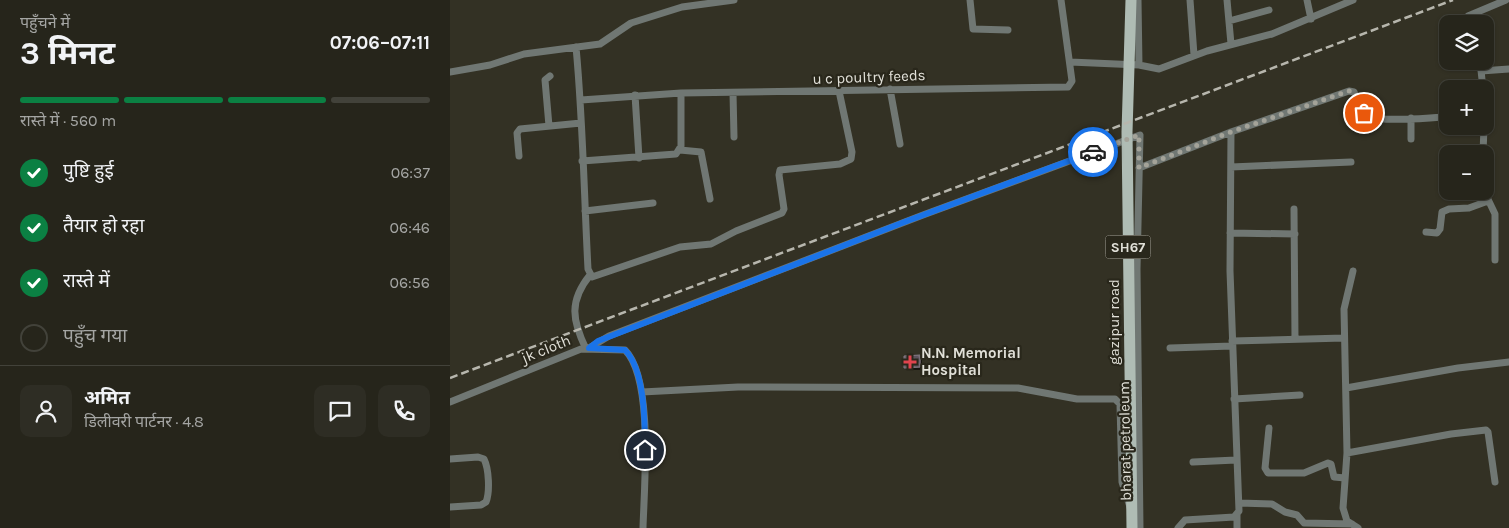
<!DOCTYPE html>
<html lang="hi">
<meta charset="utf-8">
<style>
:root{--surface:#26251b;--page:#2e2d24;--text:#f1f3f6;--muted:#a4a5a3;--line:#42423a;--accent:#0b8043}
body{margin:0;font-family:Karla,"Noto Sans Devanagari",sans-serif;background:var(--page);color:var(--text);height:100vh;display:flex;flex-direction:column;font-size:19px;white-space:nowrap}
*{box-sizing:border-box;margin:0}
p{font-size:16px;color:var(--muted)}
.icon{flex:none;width:28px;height:28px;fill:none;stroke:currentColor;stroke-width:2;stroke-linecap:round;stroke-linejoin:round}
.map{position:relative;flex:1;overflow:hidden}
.panel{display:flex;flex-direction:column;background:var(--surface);width:450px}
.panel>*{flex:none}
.tools{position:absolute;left:989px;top:15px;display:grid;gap:10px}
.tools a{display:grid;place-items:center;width:55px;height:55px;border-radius:10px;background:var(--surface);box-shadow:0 1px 4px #0004,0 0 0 1px var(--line);font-size:25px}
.pin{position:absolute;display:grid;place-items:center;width:42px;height:42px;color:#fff;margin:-21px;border:2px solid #fff;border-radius:50%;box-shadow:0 1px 5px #0007}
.courier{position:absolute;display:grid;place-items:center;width:50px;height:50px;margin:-25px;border:4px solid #1a73e8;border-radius:50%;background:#fff;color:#222;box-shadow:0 1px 6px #0007}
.headline em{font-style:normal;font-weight:700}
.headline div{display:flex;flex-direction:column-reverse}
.headline{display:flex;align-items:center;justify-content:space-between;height:85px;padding:0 20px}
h1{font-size:32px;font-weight:700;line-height:38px}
.bar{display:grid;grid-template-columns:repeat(4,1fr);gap:8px 5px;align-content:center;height:60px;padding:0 20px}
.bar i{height:6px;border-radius:4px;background:var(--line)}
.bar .active{background:var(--accent)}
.bar p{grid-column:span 4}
.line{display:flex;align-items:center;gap:12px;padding:0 20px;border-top:1px solid var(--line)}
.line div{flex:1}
.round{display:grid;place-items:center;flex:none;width:52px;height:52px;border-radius:10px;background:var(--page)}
ol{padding:0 20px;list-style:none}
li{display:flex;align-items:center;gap:15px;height:55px}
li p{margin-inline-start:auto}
li .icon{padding:5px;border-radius:50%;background:var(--accent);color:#fff;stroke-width:4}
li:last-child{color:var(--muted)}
li i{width:28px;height:28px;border:2px solid var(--line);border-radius:50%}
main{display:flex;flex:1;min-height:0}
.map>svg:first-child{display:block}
</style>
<main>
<section class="panel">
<div class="headline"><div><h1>3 मिनट</h1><p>पहुँचने में</p></div><em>07:06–07:11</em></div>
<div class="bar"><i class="active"></i><i class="active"></i><i class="active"></i><i></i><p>रास्ते में · 560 m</p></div>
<ol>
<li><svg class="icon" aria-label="check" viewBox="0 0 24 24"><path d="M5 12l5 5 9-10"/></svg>पुष्टि हुई<p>06:37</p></li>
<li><svg class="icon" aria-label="check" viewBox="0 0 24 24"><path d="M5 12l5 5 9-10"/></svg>तैयार हो रहा<p>06:46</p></li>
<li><svg class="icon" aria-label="check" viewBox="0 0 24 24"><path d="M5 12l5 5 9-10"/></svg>रास्ते में<p>06:56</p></li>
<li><i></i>पहुँच गया</li>
</ol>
<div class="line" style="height:90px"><a class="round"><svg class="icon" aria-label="person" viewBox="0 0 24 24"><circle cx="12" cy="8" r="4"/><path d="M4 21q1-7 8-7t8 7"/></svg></a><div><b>अमित</b><p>डिलीवरी पार्टनर · 4.8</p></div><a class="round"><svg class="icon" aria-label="chat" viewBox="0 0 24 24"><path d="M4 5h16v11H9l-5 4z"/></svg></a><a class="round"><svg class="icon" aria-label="phone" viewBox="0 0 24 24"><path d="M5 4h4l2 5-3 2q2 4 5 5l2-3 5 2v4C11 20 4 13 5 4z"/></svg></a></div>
</section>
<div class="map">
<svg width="1059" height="528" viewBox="0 0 1059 528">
<defs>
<pattern id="building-back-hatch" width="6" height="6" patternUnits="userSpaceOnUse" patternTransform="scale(1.25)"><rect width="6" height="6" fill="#5d525d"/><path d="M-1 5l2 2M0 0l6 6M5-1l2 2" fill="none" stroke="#746b74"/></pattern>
<filter id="shadow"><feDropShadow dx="3.5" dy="3.5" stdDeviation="1" flood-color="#0009"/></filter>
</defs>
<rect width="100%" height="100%" fill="#333124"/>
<path fill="url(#building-back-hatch)" stroke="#857a85" filter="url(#shadow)" d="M 470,355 L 470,367 L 454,368 L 454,356 Z"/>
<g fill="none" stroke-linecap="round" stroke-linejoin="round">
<path stroke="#707773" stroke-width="7" d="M 520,0 L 523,29 L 558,30
M 688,0 L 689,65
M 740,0 L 744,55
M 777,0 L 781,44
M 857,0 L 861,19
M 779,21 L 819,10
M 1012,24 L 1018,16 L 1056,0
M 126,47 C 133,121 134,195 138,269 L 142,277 L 230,247 L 261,244 L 286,231 L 332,213 L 334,209 L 329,175 L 330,170 L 390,164 L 401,159 L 402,152 L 389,91
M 1030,61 L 1033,89
M 620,62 L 689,65 L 709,69 L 757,51 L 822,34 L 903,0
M 1031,71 L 1059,69
M 0,72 L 40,65 L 74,54 L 150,44 L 181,23 L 232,7 L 284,0
M 440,89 L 450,144
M 283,93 L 284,137
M 185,95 L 189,158
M 131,100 L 231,93 L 618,87 L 622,81 L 611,0
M 961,118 L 961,139
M 99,126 L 95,80 L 100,76
M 230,150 L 251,152 L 260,199
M 1033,154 L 1034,126
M 69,156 L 67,133 L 70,129 L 131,123
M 132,161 L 226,154 L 231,146 L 231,93
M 781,167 L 901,162
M 689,168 L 781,132 L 899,91 L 904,92 C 907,99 910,109 915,114 C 925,124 981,117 998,117
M 1034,191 L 1045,214 L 1045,260
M 844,209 L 845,339
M 135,211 L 203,203
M 976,232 L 987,233 L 990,229 L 992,212 L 999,209 L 1019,208 L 1038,201
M 780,233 L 845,234
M 903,271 L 894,309 L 897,453 L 893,508 L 897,521 L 908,528
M 782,341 L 894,338
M 139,348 L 159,336 L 473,215 L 690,135 L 687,269 L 690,528
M 720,348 L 782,346
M 136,349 C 122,320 119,301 140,275
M 896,388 L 1008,368 L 1059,362
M 192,392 L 288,387 L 568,388 L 627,399 L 665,399 L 670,404 L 672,482 L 680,507
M 784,399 L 850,395
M 0,402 L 131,349 L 175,350 C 204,379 194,488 193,528
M 819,428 L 815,468 L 818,473 L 854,473 L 878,463 L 881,464 L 884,477 L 895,478
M 897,453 L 1001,434 L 1036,430 L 1038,432 L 1045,482
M 0,459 L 28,457 L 34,459 C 39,469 40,492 36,502 L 31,505 L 0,507
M 743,462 L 786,460
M 789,503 L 822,504 L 835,512 L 847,515 L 854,523 L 902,524
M 787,515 L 787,528
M 728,528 L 735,520 L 784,517 L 789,511 L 780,271 L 781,132"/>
<path stroke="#afbcb4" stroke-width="11" d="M 681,0 L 677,132 L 682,528"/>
<path stroke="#b7b6ad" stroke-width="2.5" stroke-dasharray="8 4" stroke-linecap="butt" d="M 0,378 L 1003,0"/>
</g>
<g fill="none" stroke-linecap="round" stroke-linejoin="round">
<path stroke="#a4a399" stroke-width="5" stroke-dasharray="0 9" d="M 643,152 L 689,135 L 689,168 L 781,132 L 899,91 L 904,92 L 914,113"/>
<path stroke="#1a73e8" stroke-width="6" d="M 195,450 C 195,423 195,370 175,350 L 139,348 L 148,341 L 457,221 L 643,152"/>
</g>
<path fill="#e0444e" stroke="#29271b" stroke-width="2" d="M457.5 354.5h5v5h5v5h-5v5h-5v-5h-5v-5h5z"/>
<g text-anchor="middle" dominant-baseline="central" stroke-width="4.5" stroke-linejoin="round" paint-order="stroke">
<rect fill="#29271b" stroke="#aaa89f" stroke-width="1" x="655.5" y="235.5" width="45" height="23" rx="4"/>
<g font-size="14" font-weight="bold" fill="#e1e0d8">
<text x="678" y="247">SH67</text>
</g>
<g font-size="15" fill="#e1e0d8" stroke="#29271b">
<text transform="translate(419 77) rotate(-2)">u c poultry feeds</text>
<text transform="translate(664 322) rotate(-90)">gazipur road</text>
<text transform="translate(96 349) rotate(-22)">jk cloth</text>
<text transform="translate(675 441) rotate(-91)">bharat petroleum</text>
</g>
<g font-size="15" font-weight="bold" fill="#e1e0d8" stroke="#29271b" text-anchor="start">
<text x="471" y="353">N.N. Memorial<tspan x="471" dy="17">Hospital</tspan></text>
</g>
</g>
</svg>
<div class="tools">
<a><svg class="icon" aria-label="layers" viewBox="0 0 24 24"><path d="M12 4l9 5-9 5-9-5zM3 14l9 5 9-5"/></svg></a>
<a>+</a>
<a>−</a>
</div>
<div class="pin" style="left:914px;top:113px;background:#ea580c"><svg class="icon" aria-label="bag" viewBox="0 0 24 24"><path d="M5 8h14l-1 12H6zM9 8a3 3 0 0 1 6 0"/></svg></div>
<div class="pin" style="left:195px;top:450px;background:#1f2937"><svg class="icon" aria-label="home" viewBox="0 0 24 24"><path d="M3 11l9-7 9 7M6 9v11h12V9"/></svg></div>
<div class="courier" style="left:643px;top:152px"><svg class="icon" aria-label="car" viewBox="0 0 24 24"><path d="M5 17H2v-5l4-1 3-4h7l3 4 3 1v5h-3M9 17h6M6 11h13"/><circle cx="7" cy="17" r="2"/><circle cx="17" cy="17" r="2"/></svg></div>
</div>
</main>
